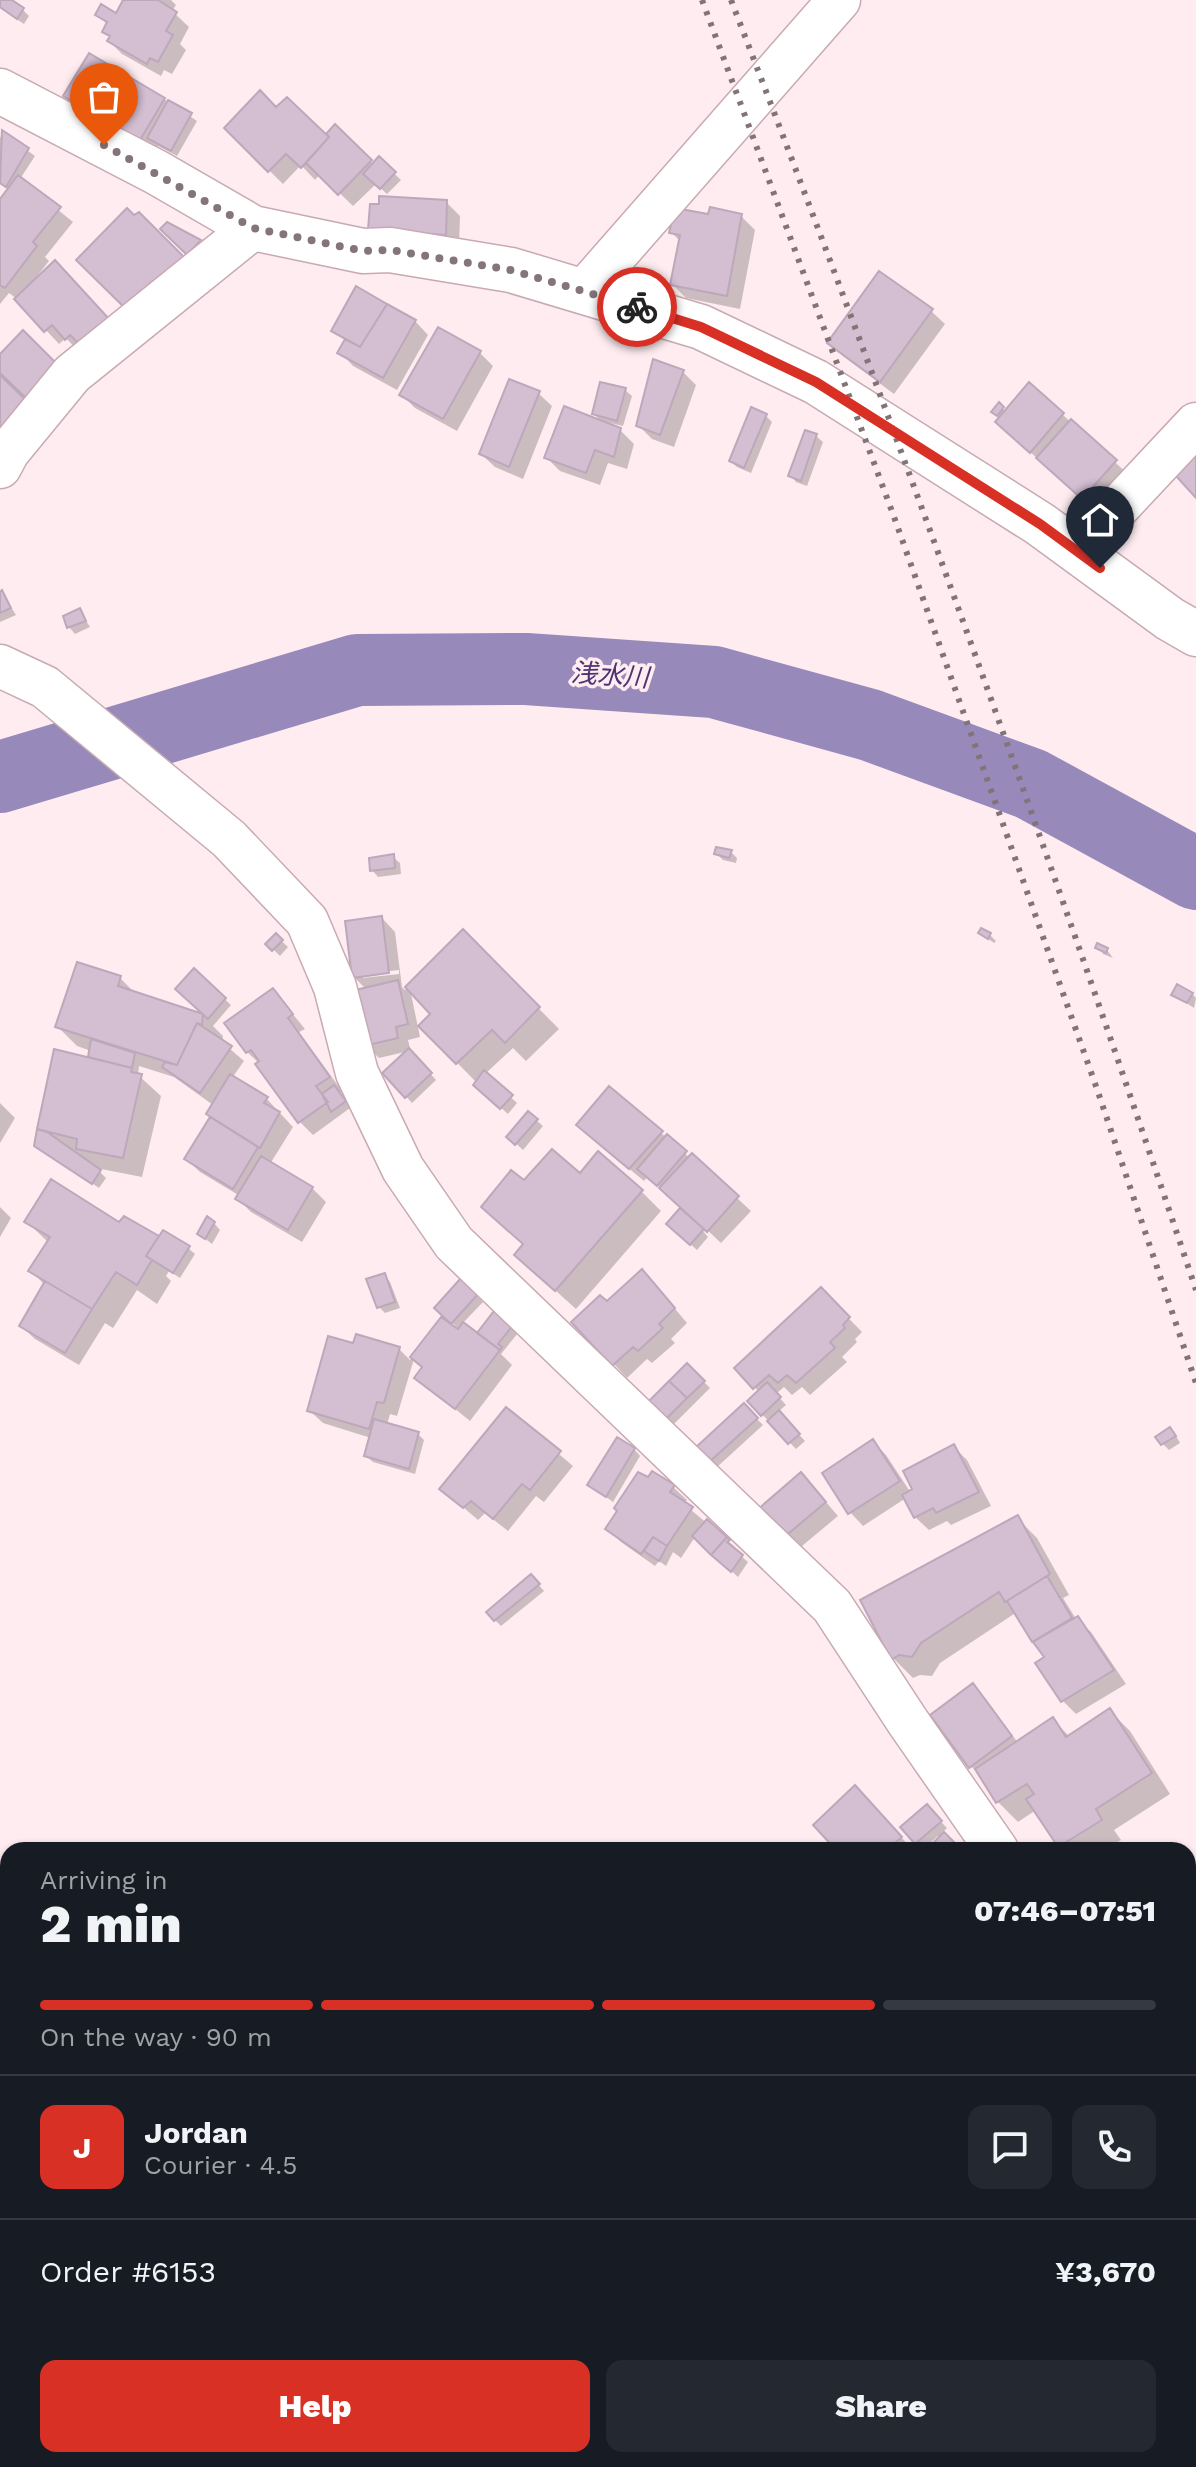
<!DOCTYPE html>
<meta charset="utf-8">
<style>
:root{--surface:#171b24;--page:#242831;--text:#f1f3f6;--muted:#9ea1a6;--line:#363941;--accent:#d93025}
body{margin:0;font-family:"Work Sans","Noto Sans JP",sans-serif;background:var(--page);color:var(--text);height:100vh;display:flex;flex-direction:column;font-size:30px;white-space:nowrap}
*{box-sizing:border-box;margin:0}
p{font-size:26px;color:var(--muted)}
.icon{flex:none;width:44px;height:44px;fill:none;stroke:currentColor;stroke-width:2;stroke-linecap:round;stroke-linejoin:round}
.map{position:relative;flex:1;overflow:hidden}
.drawer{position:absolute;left:0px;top:1842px;width:1196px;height:626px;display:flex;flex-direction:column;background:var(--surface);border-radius:24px 24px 0 0;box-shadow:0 2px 6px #0004}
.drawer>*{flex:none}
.pin{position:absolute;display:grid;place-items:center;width:68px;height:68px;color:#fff;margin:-82px -34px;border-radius:50% 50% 50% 0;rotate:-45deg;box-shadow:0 0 8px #0007}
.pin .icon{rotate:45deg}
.courier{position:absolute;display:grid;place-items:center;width:80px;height:80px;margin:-40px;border:6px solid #d93025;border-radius:50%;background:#fff;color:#222;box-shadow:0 2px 10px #0007}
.headline em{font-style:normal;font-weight:800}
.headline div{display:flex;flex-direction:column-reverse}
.headline{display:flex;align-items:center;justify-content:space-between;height:136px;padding:0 40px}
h1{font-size:52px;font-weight:800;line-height:60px}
.bar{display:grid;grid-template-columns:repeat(4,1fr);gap:12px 8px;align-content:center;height:96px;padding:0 40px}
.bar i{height:10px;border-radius:6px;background:var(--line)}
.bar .selected{background:var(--accent)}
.bar p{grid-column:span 4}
.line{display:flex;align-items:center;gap:20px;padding:0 40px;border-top:2px solid var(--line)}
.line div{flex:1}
.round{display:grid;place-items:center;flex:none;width:84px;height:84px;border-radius:16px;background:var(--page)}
.cta{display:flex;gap:16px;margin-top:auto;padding:16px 40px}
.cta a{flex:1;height:92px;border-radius:16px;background:var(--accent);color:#fff;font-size:32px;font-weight:800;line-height:92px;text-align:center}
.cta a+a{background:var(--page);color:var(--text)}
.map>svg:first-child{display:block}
</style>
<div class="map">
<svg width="1196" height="2467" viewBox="0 0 1196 2467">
<rect width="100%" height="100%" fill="#feecf1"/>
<path fill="#0003" fill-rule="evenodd" d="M 0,0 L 9,0 L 23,10 L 29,16 L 24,24 L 0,8 Z
M 121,0 L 171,0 L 176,5 L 172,11 L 189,27 L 180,44 L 186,50 L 172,74 L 164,70 L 161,76 L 122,54 L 109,41 L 111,38 L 104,31 L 108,25 L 98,15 L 117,15 L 124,2 Z
M 66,95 L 164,99 L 197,121 L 177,156 L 158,146 L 154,152 L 79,109 Z
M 277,110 L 326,137 L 335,127 L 374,165 L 379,159 L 401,180 L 387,194 L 376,184 L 353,206 L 320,174 L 315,180 L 301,165 L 283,184 L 226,128 Z
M 3,133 L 35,156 L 20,179 L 73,222 L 45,257 L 49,261 L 35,279 L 69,276 L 79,352 L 66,338 L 59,344 L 17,299 L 9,293 L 0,304 L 0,203 L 10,190 L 0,184 L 0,138 Z
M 446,202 L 460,216 L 459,247 L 383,243 L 380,206 Z
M 710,216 L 741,216 L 755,230 L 740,309 L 686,298 L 672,284 L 681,242 L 671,232 Z
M 931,311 L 945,324 L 894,394 L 843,356 L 829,343 Z
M 415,321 L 428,335 L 397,390 L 353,366 L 340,352 L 347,341 L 333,330 Z
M 439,329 L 480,353 L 493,366 L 457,431 L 415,408 L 402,395 Z
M 0,357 L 72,381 L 0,450 Z
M 683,372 L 696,385 L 674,447 L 652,439 L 638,425 Z
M 1030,385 L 1129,475 L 1097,511 L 1011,435 L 994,412 L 999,405 L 1006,412 Z
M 625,390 L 632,396 L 623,426 L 606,422 L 605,424 L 620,430 L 634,444 L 627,469 L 608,463 L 600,485 L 560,471 L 546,457 L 604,424 L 594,414 Z
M 538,393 L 552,406 L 523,479 L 495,467 L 481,454 Z
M 765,415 L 772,422 L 751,473 L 737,467 L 731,461 Z
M 816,436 L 823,442 L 807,486 L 796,482 L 790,475 Z
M 2,593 L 16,615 L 0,622 L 0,594 Z
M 80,611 L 90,627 L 75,634 L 69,627 L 65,617 Z
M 731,852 L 737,858 L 736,863 L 723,860 L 717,854 Z
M 393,857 L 400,863 L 401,874 L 378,877 L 372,870 Z
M 382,918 L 395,932 L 402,987 L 405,990 L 463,932 L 559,1029 L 526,1061 L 513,1048 L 485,1074 L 517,1103 L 508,1114 L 482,1091 L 477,1083 L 421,1026 L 432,1014 L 410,989 L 420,1037 L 408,1040 L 411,1052 L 436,1080 L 412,1103 L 385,1073 L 409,1051 L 379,1058 L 366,1045 L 366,989 L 354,977 ZM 399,970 L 399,974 L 363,978 L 363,974 Z
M 980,933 L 990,935 L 996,941 L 994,943 Z
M 276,936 L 288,947 L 280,956 L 268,944 Z
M 1098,946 L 1107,950 L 1113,958 L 1103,954 Z
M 194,971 L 231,1005 L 213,1026 L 223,1036 L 222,1042 L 244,1061 L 232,1078 L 266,1098 L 293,1127 L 270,1164 L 312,1188 L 326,1202 L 302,1242 L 251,1212 L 238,1199 L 240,1196 L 200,1172 L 186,1159 L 212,1117 L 213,1105 L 174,1077 L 139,1066 L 138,1075 L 161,1096 L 142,1177 L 96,1168 L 106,1178 L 99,1188 L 36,1145 L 56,1051 L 95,1061 L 90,1056 L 91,1051 L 77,1046 L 57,1026 L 120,978 L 136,994 L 209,1018 L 178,989 Z
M 273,990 L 305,1029 L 299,1032 L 342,1091 L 340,1093 L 350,1108 L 313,1135 L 300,1122 L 259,1063 L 247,1052 Z
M 1192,994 L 1196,998 L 1194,1008 L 1174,995 Z
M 0,1103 L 15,1118 L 0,1143 Z
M 536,1120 L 543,1126 L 523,1150 L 509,1137 Z
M 661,1133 L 690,1158 L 692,1156 L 751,1211 L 721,1243 L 704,1227 L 702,1230 L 708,1237 L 697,1250 L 668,1224 L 682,1208 L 648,1176 L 644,1181 L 592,1138 Z
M 580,1176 L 641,1191 L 661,1211 L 576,1309 L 516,1255 L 525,1245 L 483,1207 L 525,1183 Z
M 0,1207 L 11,1218 L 0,1237 Z
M 27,1222 L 119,1224 L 188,1248 L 195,1254 L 180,1278 L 169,1271 L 166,1276 L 171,1281 L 157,1304 L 137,1290 L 113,1328 L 105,1323 L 79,1365 L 35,1339 L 21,1326 L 45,1285 L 31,1271 L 49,1243 Z
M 214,1223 L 220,1230 L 212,1244 L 199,1234 Z
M 384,1275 L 390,1282 L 400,1308 L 385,1313 L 379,1307 Z
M 461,1281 L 483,1302 L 462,1324 L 486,1342 L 511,1327 L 518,1333 L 501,1354 L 512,1365 L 470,1421 L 417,1378 L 423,1368 L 414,1359 L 397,1416 L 390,1414 L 387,1425 L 418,1434 L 424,1440 L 415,1474 L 373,1462 L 366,1456 L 371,1438 L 323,1423 L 309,1410 L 354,1345 L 399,1349 L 410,1360 L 441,1320 L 459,1332 L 460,1330 L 437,1308 Z
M 655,1285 L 687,1323 L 671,1339 L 675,1343 L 652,1363 L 647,1359 L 627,1378 L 614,1364 L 607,1304 Z
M 821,1290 L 862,1332 L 855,1339 L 857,1342 L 842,1357 L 847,1362 L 810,1395 L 802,1387 L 792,1395 L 784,1387 L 776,1394 L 786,1405 L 778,1412 L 805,1441 L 796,1449 L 749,1401 L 759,1392 L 737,1368 Z
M 687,1365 L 710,1388 L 671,1427 L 648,1405 Z
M 744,1406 L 763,1425 L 716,1468 L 698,1448 Z
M 506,1409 L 573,1466 L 544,1502 L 536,1496 L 508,1531 L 485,1513 L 478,1520 L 442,1489 Z
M 1176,1436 L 1180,1443 L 1169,1450 L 1162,1443 Z
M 873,1442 L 886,1455 L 911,1493 L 954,1447 L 967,1460 L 991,1506 L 951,1525 L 947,1521 L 929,1530 L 915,1517 L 906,1498 L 863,1526 L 850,1512 Z
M 634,1449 L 640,1456 L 613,1502 L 590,1485 Z
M 673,1487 L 687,1500 L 684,1504 L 728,1541 L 735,1547 L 733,1549 L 748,1562 L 738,1577 L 695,1537 L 681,1558 L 673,1552 L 666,1566 L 659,1561 L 655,1566 L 621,1542 L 608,1529 Z
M 814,1488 L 838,1516 L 796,1551 L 783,1538 Z
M 1017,1518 L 1037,1538 L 1069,1595 L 1063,1598 L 1076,1619 L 1091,1632 L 1126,1684 L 1076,1714 L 1063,1701 L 1038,1664 L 1046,1658 L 1017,1612 L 940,1663 L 932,1676 L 920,1675 L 913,1678 L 893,1658 Z
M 537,1583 L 544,1591 L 501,1626 L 495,1620 Z
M 973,1686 L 986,1699 L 1018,1743 L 1053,1720 L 1070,1737 L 1110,1711 L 1130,1731 L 1170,1794 L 1114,1830 L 1121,1840 L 1105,1850 L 1064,1850 L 1036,1810 L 1018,1822 L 998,1802 L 983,1779 L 971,1766 Z
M 868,1801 L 913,1850 L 839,1850 Z
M 927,1807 L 947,1828 L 942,1833 L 960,1850 L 929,1850 L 940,1839 L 938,1836 L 923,1849 L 902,1828 Z"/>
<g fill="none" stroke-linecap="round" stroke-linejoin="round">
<path stroke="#9789ba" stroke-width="72" d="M 0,777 L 357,670 L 526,669 L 714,682 L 870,725 L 1031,784 L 1196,874"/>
</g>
<path fill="#d3bed2" stroke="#bda8bb" stroke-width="2" d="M 0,0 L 12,0 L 24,8 L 17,19 L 0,7 Z
M 123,0 L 158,0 L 177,12 L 166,31 L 173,35 L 158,62 L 150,58 L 147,64 L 107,41 L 110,36 L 102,32 L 107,22 L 95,15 L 101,4 L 116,13 Z
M 89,53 L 165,98 L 140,140 L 63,96 Z
M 260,90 L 276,107 L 287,97 L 329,137 L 301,168 L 286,154 L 268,172 L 224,128 Z
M 168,100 L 192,113 L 171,151 L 147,138 Z
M 335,124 L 372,160 L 338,195 L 306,163 L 329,137 L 326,134 Z
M 2,130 L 29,148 L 6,187 L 0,183 Z
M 379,156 L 396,172 L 380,189 L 363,174 Z
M 18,175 L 61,207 L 33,242 L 37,246 L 5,288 L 0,285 L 0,199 Z
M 379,196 L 447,200 L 446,235 L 368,230 L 370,204 L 379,204 Z
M 710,207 L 742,214 L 727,296 L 670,285 L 680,235 L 669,233 L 675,208 L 708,214 Z
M 127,208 L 134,215 L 139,212 L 185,258 L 131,314 L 76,260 Z
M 167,222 L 201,240 L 187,255 L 160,229 Z
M 55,260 L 110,320 L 81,346 L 70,335 L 65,340 L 52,325 L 44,332 L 14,299 Z
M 879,271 L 933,309 L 880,382 L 827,343 Z
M 356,286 L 387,304 L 360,347 L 331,331 Z
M 387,304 L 416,320 L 383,378 L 337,353 L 345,339 L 360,347 Z
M 438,327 L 481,351 L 443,419 L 399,395 Z
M 23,330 L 60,367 L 28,400 L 0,373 L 0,354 Z
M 653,359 L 684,370 L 660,435 L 636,426 Z
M 0,375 L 30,404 L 0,444 Z
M 509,379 L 540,391 L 509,467 L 479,454 Z
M 600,382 L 626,388 L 617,421 L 592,414 Z
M 1029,382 L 1064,413 L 1030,453 L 995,422 Z
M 999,402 L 1004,407 L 997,416 L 991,412 Z
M 564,406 L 621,428 L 614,457 L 595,450 L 586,473 L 544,458 Z
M 751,407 L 767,414 L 744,468 L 729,461 Z
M 1071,419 L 1117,460 L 1082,499 L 1036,458 Z
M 805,430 L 817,434 L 801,481 L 788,476 Z
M 1196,439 L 1196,498 L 1167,466 Z
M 2,590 L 11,608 L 0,613 L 0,592 Z
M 80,608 L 86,621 L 67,628 L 63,616 Z
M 716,847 L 732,850 L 729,858 L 714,854 Z
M 394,854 L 395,868 L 370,871 L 369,858 Z
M 382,916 L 389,973 L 352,978 L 345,921 Z
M 981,928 L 991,933 L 988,939 L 978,933 Z
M 463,929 L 540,1007 L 505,1043 L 492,1030 L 456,1064 L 418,1026 L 430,1014 L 405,987 Z
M 276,933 L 283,940 L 272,951 L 265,944 Z
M 1097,943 L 1108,948 L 1106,953 L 1095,948 Z
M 77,962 L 121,976 L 118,986 L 203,1014 L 202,1025 L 197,1023 L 177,1065 L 55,1027 Z
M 194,968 L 226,998 L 208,1019 L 175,989 Z
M 398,980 L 408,1024 L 396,1027 L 398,1038 L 364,1046 L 351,991 Z
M 1177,984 L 1193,993 L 1187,1003 L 1171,995 Z
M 273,988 L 293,1014 L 288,1018 L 330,1077 L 316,1086 L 328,1102 L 298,1123 L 255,1064 L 259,1061 L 251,1050 L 246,1053 L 224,1023 Z
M 197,1023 L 232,1046 L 200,1093 L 162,1067 L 165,1062 L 177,1065 Z
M 91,1039 L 135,1053 L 132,1068 L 88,1057 Z
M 409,1048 L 432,1073 L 405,1098 L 382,1073 Z
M 54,1049 L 132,1068 L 131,1072 L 142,1074 L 123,1158 L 76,1149 L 77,1139 L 37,1129 Z
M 484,1070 L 513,1095 L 500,1109 L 473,1085 Z
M 230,1074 L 268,1097 L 264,1103 L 280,1112 L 260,1148 L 206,1114 Z
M 334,1085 L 346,1101 L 331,1112 L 322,1094 Z
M 609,1086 L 663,1131 L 629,1169 L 576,1125 Z
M 528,1111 L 538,1119 L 515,1145 L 506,1137 Z
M 210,1117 L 258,1147 L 233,1189 L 184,1159 Z
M 37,1129 L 47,1132 L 101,1170 L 92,1184 L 34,1146 Z
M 667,1134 L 687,1151 L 657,1186 L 637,1169 Z
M 552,1149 L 580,1173 L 598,1151 L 643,1190 L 555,1291 L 514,1255 L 523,1244 L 481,1207 L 511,1170 L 524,1180 Z
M 692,1153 L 739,1196 L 707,1232 L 659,1188 Z
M 261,1156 L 313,1187 L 288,1230 L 235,1199 Z
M 51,1179 L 119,1222 L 124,1216 L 159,1236 L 146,1256 L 152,1260 L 137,1285 L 116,1272 L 92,1309 L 28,1271 L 50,1237 L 24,1222 Z
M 680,1208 L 704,1229 L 690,1245 L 666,1224 Z
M 207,1216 L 215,1222 L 205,1239 L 197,1234 Z
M 163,1230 L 190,1246 L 173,1273 L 146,1256 Z
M 642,1269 L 675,1308 L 659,1324 L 663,1328 L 638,1351 L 633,1347 L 612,1366 L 571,1322 L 600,1295 L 607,1301 Z
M 385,1273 L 395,1302 L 377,1308 L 366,1279 Z
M 461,1278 L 478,1294 L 451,1324 L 434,1308 Z
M 45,1281 L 92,1309 L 65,1353 L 19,1326 Z
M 821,1287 L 850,1317 L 843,1325 L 845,1328 L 830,1342 L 835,1348 L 796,1383 L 787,1375 L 778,1383 L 769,1375 L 753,1389 L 734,1368 Z
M 494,1311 L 513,1325 L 498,1344 L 502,1347 L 500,1350 L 477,1333 Z
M 441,1317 L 458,1329 L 463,1322 L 500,1350 L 455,1409 L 414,1378 L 422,1367 L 410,1357 Z
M 356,1334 L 400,1347 L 384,1403 L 377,1402 L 369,1429 L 307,1411 L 328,1336 L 353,1343 Z
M 687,1363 L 705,1381 L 687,1398 L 669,1381 Z
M 669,1381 L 687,1398 L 663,1422 L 645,1405 Z
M 767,1382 L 781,1397 L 761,1416 L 747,1401 Z
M 744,1403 L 758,1418 L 708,1463 L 695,1448 Z
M 506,1407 L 561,1451 L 530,1490 L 522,1484 L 493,1519 L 471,1501 L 463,1508 L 439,1489 Z
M 779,1410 L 800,1434 L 788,1444 L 767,1421 Z
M 374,1419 L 419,1432 L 409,1469 L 364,1456 Z
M 1170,1427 L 1176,1436 L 1161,1445 L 1155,1437 Z
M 617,1437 L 635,1448 L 606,1497 L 587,1485 Z
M 873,1439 L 900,1481 L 848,1514 L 822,1473 Z
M 954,1444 L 979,1492 L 936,1513 L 933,1508 L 914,1518 L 902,1495 L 912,1489 L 903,1471 Z
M 652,1471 L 675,1485 L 670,1492 L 693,1507 L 667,1546 L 653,1537 L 641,1554 L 605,1529 L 617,1511 L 614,1508 L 638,1472 L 648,1477 Z
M 801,1472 L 826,1502 L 782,1539 L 757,1510 Z
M 1018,1515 L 1050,1574 L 1005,1602 L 999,1592 L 921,1643 L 912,1657 L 899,1655 L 891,1660 L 860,1600 Z
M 707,1519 L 727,1537 L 711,1555 L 692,1536 Z
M 653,1537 L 667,1546 L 659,1561 L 644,1551 Z
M 727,1537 L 730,1540 L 727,1542 L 743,1555 L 731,1572 L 711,1555 Z
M 531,1574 L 540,1584 L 494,1621 L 486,1612 Z
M 1047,1576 L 1072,1618 L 1032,1642 L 1007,1601 Z
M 1078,1616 L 1114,1670 L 1061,1702 L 1035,1663 L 1044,1657 L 1033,1642 Z
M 973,1683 L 1012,1736 L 969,1768 L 930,1715 Z
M 1110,1708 L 1152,1773 L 1096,1809 L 1102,1820 L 1058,1847 L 1026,1799 L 1034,1794 L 1027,1784 L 996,1803 L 975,1769 L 1053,1717 L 1066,1737 Z
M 855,1785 L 902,1837 L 887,1850 L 836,1850 L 813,1825 Z
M 927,1804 L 942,1821 L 915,1844 L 900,1827 Z
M 944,1832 L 962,1850 L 926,1850 Z"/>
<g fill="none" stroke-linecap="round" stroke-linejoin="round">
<defs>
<path id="minor" d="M 584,291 L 839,0
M 0,467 L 8,452 L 72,374 L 253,228
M 1077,551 L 1196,424
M 0,666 L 45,687 L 229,839 L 307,921 L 335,987 L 357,1073 L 403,1169 L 454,1243 L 832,1606 L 908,1722 L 997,1850
M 1188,2041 L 1196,2049
M 1188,2132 L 1196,2123
M 1188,2310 L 1196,2318
M 878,2467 L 884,2460"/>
<path id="highway" d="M 0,91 L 156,172 L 253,228 L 363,251 L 390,250 L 511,270 L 701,327 L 816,382 L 1040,524 L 1170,619 L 1196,634"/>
</defs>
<use href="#minor" stroke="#c7aab2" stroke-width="45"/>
<use href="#highway" stroke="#c7aab2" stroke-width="47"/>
<use href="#minor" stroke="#fff" stroke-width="42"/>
<use href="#highway" stroke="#fff" stroke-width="44"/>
<path stroke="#817376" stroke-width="6" stroke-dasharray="4 8" stroke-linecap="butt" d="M 702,0 L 893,514 L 1097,1089 L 1196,1383
M 731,0 C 895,426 1051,857 1196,1290"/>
</g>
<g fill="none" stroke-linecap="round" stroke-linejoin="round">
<path stroke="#837579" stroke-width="8" stroke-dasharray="0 14.4" d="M 104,145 L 253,228 L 363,251 L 390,250 L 511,270 L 637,307"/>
<path stroke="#d93025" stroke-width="10" d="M 637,307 L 701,327 L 816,382 L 1040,524 L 1100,568"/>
</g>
<g text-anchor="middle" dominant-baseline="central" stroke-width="7" stroke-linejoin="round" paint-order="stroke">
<g font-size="26" font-style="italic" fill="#4a3472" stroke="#feecf1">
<text transform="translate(610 675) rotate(4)">浅水川</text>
</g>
</g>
</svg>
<div class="pin" style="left:104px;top:145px;background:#ea580c"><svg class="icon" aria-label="bag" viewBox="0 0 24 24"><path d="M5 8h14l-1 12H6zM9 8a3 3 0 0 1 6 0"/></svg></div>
<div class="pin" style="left:1100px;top:568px;background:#1f2937"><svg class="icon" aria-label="home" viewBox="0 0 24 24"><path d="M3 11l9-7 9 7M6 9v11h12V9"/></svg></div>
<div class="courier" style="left:637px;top:307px"><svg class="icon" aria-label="bike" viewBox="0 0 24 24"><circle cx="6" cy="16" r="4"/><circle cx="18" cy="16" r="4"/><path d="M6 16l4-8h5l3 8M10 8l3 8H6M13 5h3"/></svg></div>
<section class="drawer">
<div class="headline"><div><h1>2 min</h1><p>Arriving in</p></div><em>07:46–07:51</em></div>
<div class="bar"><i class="selected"></i><i class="selected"></i><i class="selected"></i><i></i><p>On the way · 90 m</p></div>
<div class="line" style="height:144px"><b class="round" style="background:var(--accent);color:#fff">J</b><div><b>Jordan</b><p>Courier · 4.5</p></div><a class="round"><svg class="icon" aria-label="chat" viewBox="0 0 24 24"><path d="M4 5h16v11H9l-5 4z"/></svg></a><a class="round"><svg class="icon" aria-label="phone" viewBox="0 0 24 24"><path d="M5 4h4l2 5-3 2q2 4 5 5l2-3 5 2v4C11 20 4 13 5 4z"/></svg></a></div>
<div class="line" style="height:104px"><div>Order #6153</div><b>¥3,670</b></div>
<div class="cta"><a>Help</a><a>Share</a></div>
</section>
</div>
